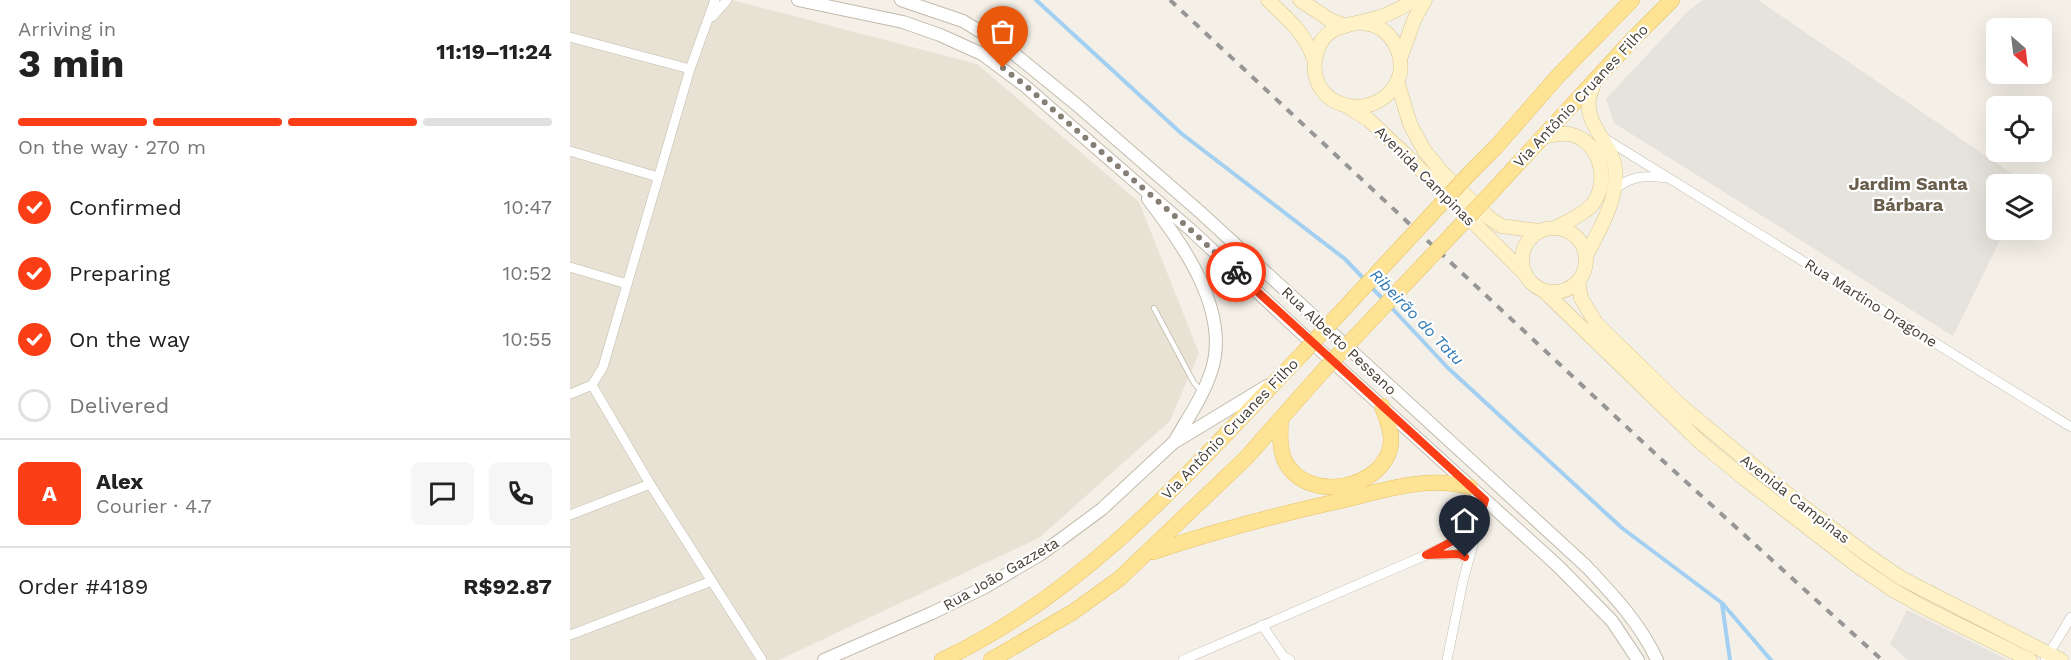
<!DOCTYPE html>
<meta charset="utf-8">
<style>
:root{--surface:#fff;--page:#f6f6f6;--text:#222;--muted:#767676;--line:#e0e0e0;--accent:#fc3e16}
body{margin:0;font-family:"Work Sans",sans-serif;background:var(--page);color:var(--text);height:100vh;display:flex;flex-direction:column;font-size:22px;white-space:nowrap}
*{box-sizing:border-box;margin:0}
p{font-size:20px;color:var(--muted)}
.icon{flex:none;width:33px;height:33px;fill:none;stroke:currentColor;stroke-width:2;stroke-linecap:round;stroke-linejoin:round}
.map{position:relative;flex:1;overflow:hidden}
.sheet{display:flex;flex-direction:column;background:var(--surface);width:570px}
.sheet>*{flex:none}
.needle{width:39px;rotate:152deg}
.fabs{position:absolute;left:1416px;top:18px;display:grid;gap:12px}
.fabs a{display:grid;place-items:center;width:66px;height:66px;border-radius:9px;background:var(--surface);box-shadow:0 6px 24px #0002;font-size:30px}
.pin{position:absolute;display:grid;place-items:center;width:51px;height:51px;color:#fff;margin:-62px -26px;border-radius:50% 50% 50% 0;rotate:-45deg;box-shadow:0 0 6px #0007}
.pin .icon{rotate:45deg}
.courier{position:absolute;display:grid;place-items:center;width:60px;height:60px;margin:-30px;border:4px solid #fc3e16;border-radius:50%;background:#fff;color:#222;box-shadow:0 2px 8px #0007}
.headline em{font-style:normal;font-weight:700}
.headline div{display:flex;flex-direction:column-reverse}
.headline{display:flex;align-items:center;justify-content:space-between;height:102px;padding:0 18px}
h1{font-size:39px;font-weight:700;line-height:45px}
.bar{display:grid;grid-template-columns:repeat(4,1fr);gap:9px 6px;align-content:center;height:72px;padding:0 18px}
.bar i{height:8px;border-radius:4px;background:var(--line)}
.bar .selected{background:var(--accent)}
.bar p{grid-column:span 4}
.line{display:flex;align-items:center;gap:15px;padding:0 18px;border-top:2px solid var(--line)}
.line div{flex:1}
.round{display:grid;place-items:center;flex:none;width:63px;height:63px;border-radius:9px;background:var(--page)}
ol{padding:0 18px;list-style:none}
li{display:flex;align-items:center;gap:18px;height:66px}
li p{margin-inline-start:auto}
li .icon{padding:6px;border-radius:50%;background:var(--accent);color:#fff;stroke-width:4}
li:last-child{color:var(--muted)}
li i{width:33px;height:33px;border:3px solid var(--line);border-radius:50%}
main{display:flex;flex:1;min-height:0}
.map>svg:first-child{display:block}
</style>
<main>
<section class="sheet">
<div class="headline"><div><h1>3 min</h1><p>Arriving in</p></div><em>11:19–11:24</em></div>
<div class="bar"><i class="selected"></i><i class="selected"></i><i class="selected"></i><i></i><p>On the way · 270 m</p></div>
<ol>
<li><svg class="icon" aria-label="check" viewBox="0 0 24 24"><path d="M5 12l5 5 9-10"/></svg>Confirmed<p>10:47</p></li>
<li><svg class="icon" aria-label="check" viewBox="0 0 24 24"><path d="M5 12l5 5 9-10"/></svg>Preparing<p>10:52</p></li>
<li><svg class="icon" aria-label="check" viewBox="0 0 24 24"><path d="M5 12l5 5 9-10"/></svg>On the way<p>10:55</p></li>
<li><i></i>Delivered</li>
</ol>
<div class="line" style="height:108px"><b class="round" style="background:var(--accent);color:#fff">A</b><div><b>Alex</b><p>Courier · 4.7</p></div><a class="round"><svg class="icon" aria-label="chat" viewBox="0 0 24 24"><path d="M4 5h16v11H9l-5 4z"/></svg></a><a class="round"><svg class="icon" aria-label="phone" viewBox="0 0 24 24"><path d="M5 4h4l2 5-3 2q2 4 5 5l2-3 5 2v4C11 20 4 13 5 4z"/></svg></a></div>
<div class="line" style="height:78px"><div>Order #4189</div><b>R$92.87</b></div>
</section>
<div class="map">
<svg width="1501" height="660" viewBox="0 0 1501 660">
<rect width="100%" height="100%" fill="#f4f0e7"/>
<path fill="#e8e2d5" d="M 0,0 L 162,0 L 407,64 L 569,202 L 629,353 L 600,421 L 469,538 L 209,660 L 0,660 Z"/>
<path fill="#e6e2dc" d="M 1133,0 L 1188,0 L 1457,184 L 1426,184 L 1426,230 L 1435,230 L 1383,336 L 1044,123 L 1036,99 L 1118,11 Z
M 1337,610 L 1438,660 L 1337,660 L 1320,644 Z"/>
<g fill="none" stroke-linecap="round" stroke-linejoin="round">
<path stroke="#a3cff1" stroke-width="4" d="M 466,0 L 612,134 L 775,259 L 796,281
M 801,287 L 815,301
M 820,306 L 878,368 L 1052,528 L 1152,603 L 1201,660
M 1152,604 L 1160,660"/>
<defs>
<path id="service" d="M 584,308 L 624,383 L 632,392"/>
<path id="minor" d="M 142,17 L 157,0
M 0,37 L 120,69
M 1034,138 L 1501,427
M 0,151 L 88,177
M 1044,190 C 1063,174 1075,176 1099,178
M 0,267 L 57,284
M 22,385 L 33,367 L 120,69 L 145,0
M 22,385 L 80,484 L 192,660
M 0,394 L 22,385
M 0,515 L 80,484
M 861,555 L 889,554 L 898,559
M 692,625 L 713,656 L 720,660
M 0,635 L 142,581
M 613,660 L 856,555 L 893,537 L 906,529
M 877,660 L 893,581 L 915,500
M 1475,660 L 1501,617"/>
<path id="tertiary" d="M 228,0 L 333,22 L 370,35 L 412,54 L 455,86 L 622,231 L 740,341 L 988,566 L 1042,621 L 1068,660
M 331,0 L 393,21 L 437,48 L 507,105 L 630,212 L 1016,566 C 1043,595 1070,623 1087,660
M 578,199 C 612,243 660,310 642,369 C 634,395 618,418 604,442
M 254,660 L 362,613 L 415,587 L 471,554 L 532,509 L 603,443 L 697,386"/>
<path id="secondary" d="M 698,0 C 719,20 736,34 745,62
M 730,0 L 760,20 L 773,25
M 792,23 C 797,24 802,24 806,26 C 827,36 837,64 826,84 C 802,124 739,108 745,60 C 751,22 779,27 807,18 C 820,14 833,7 844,0
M 830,59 L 844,20 L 855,0
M 827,81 L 840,124 L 854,150 L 871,171 L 918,217 L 931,226 L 970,231
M 780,108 L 799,120 L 839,158 L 955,274
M 971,137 C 979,136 990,133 999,134 C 1030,140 1041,181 1022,205 C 1013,215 998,221 987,227
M952 260a32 32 0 1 1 64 0a32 32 0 1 1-64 0Z
M 1016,256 C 1029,230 1049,199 1045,168 C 1042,143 1015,126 1019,99 C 1020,93 1023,87 1025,81
M 1008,281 L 1011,298 L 1026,323 L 1110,405 L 1226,501 L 1296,554 L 1331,578 L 1491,660
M 974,291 L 1131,443 L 1175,479 L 1289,567 L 1323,590 L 1355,608 L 1460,660"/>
<path id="primary" d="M 898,175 L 926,147 L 988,76 L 1062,0
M 921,193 L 1062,40 L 1102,0
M 711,418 C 710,430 709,447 714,459 C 735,506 817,489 821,442 C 822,430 816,418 812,406
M 583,552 C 644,531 706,515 769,501 C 812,491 857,475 900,487
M 372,660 C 517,592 623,468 732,354
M 421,660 L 503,612 L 549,579 L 676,458 L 753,371"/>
</defs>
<use href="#service" stroke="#c2bbac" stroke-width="6"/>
<use href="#minor" stroke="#c2bbac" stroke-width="10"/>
<use href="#tertiary" stroke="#c2bbac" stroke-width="14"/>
<use href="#secondary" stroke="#d4c596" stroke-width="15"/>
<use href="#primary" stroke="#e5c164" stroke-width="16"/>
<use href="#service" stroke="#fff" stroke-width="4.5"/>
<use href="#minor" stroke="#fff" stroke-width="9"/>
<use href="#tertiary" stroke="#fff" stroke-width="12"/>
<use href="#secondary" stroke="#fff2c6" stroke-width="14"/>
<use href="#primary" stroke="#ffe395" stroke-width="15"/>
<path stroke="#969696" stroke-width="4" stroke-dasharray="8 8" stroke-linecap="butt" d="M 600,0 L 1092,460 L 1312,660"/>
<defs>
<path id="primary-bridge" d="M 732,354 L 898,175
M 753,371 L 921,193"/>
</defs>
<use href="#primary-bridge" stroke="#e5c164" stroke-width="16" stroke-linecap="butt"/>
<use href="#primary-bridge" stroke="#ffe395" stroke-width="15"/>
</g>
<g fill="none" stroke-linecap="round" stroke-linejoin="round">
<path stroke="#847e74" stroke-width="6" stroke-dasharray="0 10.8" d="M 433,68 L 456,86 L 622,231 L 666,272"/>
<path stroke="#fc3e16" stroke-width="8" d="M 666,272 L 915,500 L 906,529 L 856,555 L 889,554 L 895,557"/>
</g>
<g text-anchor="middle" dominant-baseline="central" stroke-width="4.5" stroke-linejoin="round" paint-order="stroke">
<g font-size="15" fill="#474136" stroke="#fff">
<text transform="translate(1011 96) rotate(-47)">Via Antônio Cruanes Filho</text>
<text transform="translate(855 176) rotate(45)">Avenida Campinas</text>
<text transform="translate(1301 303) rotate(32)">Rua Martino Dragone</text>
<text transform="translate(769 341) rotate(43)">Rua Alberto Pessano</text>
<text transform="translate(660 429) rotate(-46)">Via Antônio Cruanes Filho</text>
<text transform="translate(1225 499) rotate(38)">Avenida Campinas</text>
<text transform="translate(431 574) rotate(-30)">Rua João Gazzeta</text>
</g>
<g font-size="16" font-style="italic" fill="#2e78b4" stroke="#fff">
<text transform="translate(847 317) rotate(46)">Ribeirão do Tatu</text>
</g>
<g font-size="18" font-weight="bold" fill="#6a5f4d" stroke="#fff">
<text x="1338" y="183">Jardim Santa<tspan x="1338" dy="21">Bárbara</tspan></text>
</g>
</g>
</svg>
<div class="fabs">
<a><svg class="needle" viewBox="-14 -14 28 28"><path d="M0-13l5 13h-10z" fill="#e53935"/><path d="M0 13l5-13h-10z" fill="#767676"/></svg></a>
<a><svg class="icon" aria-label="locate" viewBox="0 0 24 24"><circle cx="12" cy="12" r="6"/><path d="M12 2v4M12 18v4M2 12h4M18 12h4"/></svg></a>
<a><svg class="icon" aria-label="layers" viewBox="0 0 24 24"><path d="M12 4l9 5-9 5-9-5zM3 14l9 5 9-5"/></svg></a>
</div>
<div class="pin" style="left:433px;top:68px;background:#ea580c"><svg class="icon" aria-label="bag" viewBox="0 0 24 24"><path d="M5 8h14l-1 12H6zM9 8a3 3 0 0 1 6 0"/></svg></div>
<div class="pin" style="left:895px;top:557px;background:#1f2937"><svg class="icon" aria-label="home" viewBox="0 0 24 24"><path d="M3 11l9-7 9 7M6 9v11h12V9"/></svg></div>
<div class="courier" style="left:666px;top:272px"><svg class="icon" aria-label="bike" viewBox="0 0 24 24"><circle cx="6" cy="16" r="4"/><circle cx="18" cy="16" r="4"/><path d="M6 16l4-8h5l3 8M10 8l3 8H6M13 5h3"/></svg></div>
</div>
</main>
